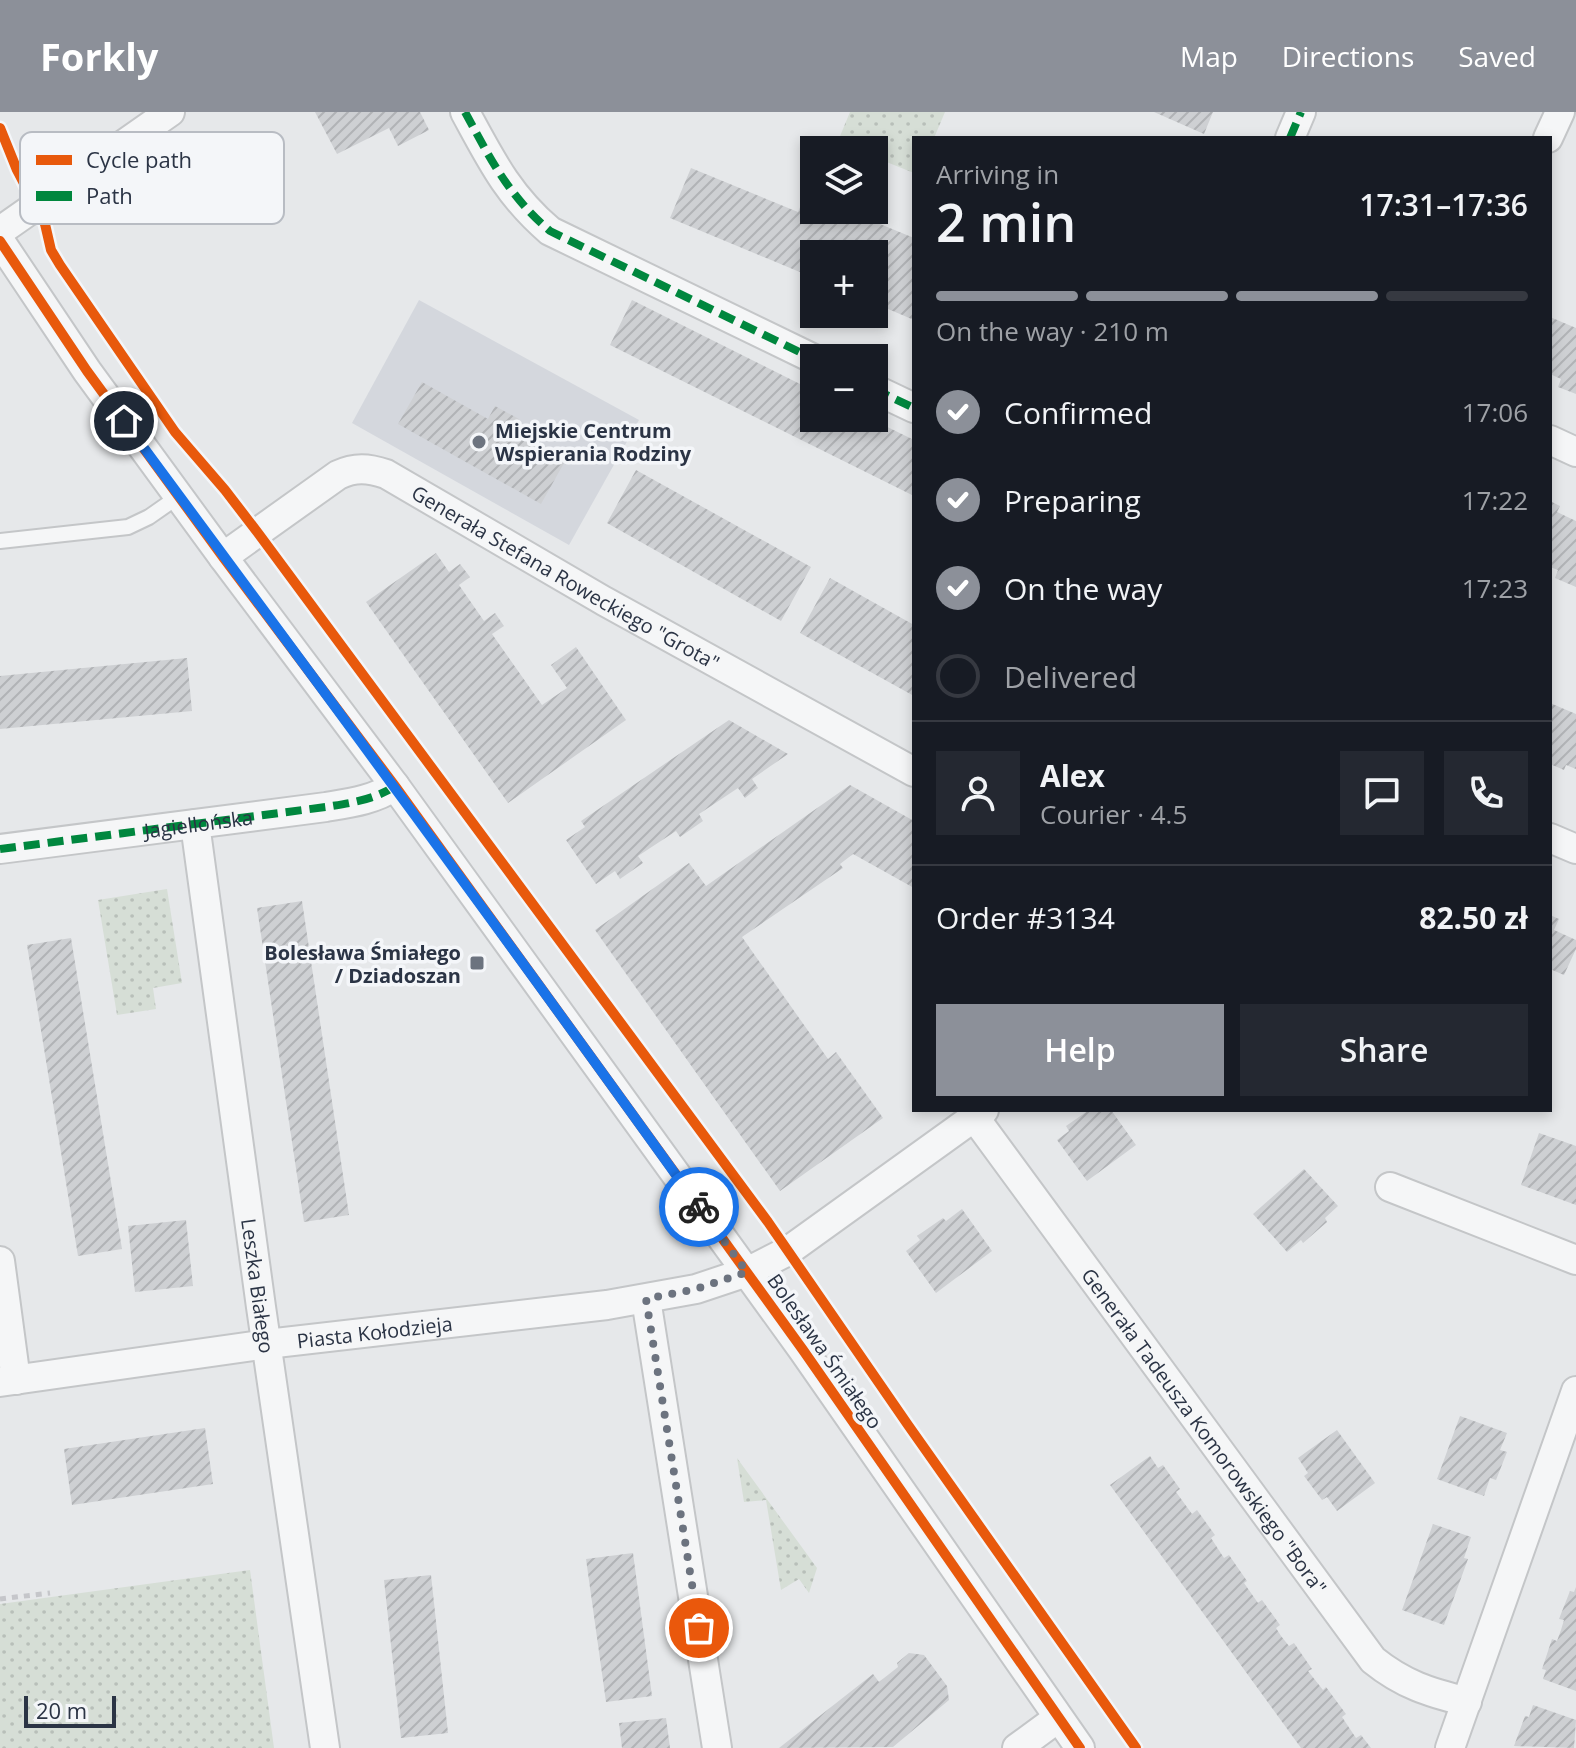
<!DOCTYPE html>
<meta charset="utf-8">
<style>
:root{--surface:#171b24;--page:#242831;--text:#f1f3f6;--muted:#9ea1a6;--line:#363941;--accent:#8c9099}
body{margin:0;font-family:"Open Sans",sans-serif;background:var(--page);color:var(--text);height:100vh;display:flex;flex-direction:column;font-size:30px;white-space:nowrap}
*{box-sizing:border-box;margin:0}
p{font-size:26px;color:var(--muted)}
.icon{flex:none;width:44px;height:44px;fill:none;stroke:currentColor;stroke-width:2;stroke-linecap:round;stroke-linejoin:round}
.map{position:relative;flex:1;overflow:hidden}
.details{position:absolute;left:912px;top:24px;width:640px;height:976px;display:flex;flex-direction:column;background:var(--surface);border-radius:0px;box-shadow:0 4px 12px #0003}
.details>*{flex:none}
.fabs{position:absolute;left:800px;top:24px;display:grid;gap:16px}
.fabs a{display:grid;place-items:center;width:88px;height:88px;border-radius:0px;background:var(--surface);box-shadow:0 4px 12px #0003;font-size:40px}
.scale{position:absolute;left:24px;bottom:20px;width:92px;box-sizing:border-box;padding-left:8px;border:4px solid #2b3445;border-top:0;font-size:22px;line-height:28px;white-space:nowrap;color:#2b3445;-webkit-text-stroke:6px #f4f6f9;paint-order:stroke}
.pin{position:absolute;display:grid;place-items:center;width:68px;height:68px;color:#fff;margin:-34px;border:4px solid #fff;border-radius:50%;box-shadow:0 2px 8px #0007}
.courier{position:absolute;display:grid;place-items:center;width:80px;height:80px;margin:-40px;border:6px solid #1a73e8;border-radius:50%;background:#fff;color:#222;box-shadow:0 2px 10px #0007}
.summary em{font-style:normal;font-weight:600}
.summary div{display:flex;flex-direction:column-reverse}
.summary{display:flex;align-items:center;justify-content:space-between;height:136px;padding:0 24px}
h1{font-size:52px;font-weight:600;line-height:60px}
.bar{display:grid;grid-template-columns:repeat(4,1fr);gap:12px 8px;align-content:center;height:96px;padding:0 24px}
.bar i{height:10px;border-radius:6px;background:var(--line)}
.bar .active{background:var(--accent)}
.bar p{grid-column:span 4}
.line{display:flex;align-items:center;gap:20px;padding:0 24px;border-top:2px solid var(--line)}
.line div{flex:1}
.round{display:grid;place-items:center;flex:none;width:84px;height:84px;border-radius:0px;background:var(--page)}
ol{padding:0 24px;list-style:none}
li{display:flex;align-items:center;gap:24px;height:88px}
li p{margin-inline-start:auto}
li .icon{padding:8px;border-radius:50%;background:var(--accent);color:#fff;stroke-width:4}
li:last-child{color:var(--muted)}
li i{width:44px;height:44px;border:4px solid var(--line);border-radius:50%}
.action{display:flex;gap:16px;margin-top:auto;padding:16px 24px}
.action a{flex:1;height:92px;border-radius:0px;background:var(--accent);color:#fff;font-size:32px;font-weight:600;line-height:92px;text-align:center}
.action a+a{background:var(--page);color:var(--text)}
header{display:flex;align-items:center;gap:48px;box-sizing:border-box;height:112px;padding:0 40px;background:var(--accent);color:#fff}
header strong{font-size:38px}
nav{display:flex;gap:44px;margin-inline-start:auto;font-size:28px}
.map>svg:first-child{display:block}
</style>
<header>
<strong>Forkly</strong>
<nav><a>Map</a><a>Directions</a><a>Saved</a></nav>
</header>
<div class="map">
<svg width="1576" height="1636" viewBox="0 0 1576 1636">
<defs>
<pattern id="grass-dots" width="8" height="8" patternUnits="userSpaceOnUse" patternTransform="scale(2)"><rect width="8" height="8" fill="#d6ded6"/><path d="M2 2h.1M6 6h.1" fill="none" stroke="#b8bfb9" stroke-width="1.8" stroke-linecap="round"/></pattern>
<pattern id="building-hatch" width="6" height="6" patternUnits="userSpaceOnUse" patternTransform="scale(2)"><rect width="6" height="6" fill="#ced0d3"/><path d="M-1 1l2-2M0 6l6-6M5 7l2-2" fill="none" stroke="#b1b3b6"/></pattern>
</defs>
<rect width="100%" height="100%" fill="#e6e8ea"/>
<path fill="#d4d7dd" d="M 419,188 L 639,308 L 569,433 L 352,311 Z"/>
<path fill="url(#grass-dots)" d="M 850,0 L 945,0 L 934,26 L 914,26 L 914,61 L 874,45 L 874,38 L 859,38 L 838,29 Z
M 167,777 L 182,871 L 153,876 L 156,897 L 117,903 L 98,788 Z
M 737,1346 L 817,1456 L 809,1481 L 799,1467 L 781,1478 L 766,1388 L 744,1390 Z
M 250,1458 L 274,1636 L 0,1636 L 0,1492 Z"/>
<path fill="url(#building-hatch)" d="M 315,0 L 420,0 L 429,18 L 398,34 L 389,16 L 337,42 Z
M 1154,0 L 1213,0 L 1204,22 Z
M 691,56 L 798,100 L 806,81 L 814,85 L 814,98 L 846,98 L 914,126 L 914,208 L 874,191 L 874,142 L 814,142 L 814,166 L 670,106 Z
M 632,188 L 814,279 L 814,306 L 869,306 L 914,328 L 914,384 L 610,233 Z
M 1550,205 L 1576,216 L 1576,282 L 1558,275 L 1561,267 L 1550,262 Z
M 422,270 L 488,307 L 495,294 L 519,307 L 511,320 L 564,351 L 541,392 L 398,312 Z
M 636,358 L 811,455 L 781,509 L 607,411 Z
M 1550,389 L 1560,394 L 1557,400 L 1576,409 L 1576,475 L 1555,466 L 1558,458 L 1550,455 Z
M 436,441 L 449,460 L 460,452 L 470,465 L 459,473 L 484,509 L 495,501 L 504,514 L 492,522 L 542,593 L 567,576 L 551,553 L 576,535 L 626,608 L 508,691 L 366,490 Z
M 830,466 L 914,513 L 914,584 L 800,521 Z
M 187,546 L 192,599 L 0,617 L 0,564 Z
M 1550,591 L 1576,602 L 1576,657 L 1566,653 L 1564,658 L 1550,652 Z
M 729,608 L 788,642 L 752,667 L 758,676 L 745,686 L 738,676 L 699,702 L 703,709 L 680,725 L 676,719 L 638,744 L 643,751 L 620,767 L 615,759 L 596,772 L 566,728 L 585,715 L 581,709 Z
M 850,673 L 914,709 L 914,776 L 853,742 L 840,752 L 843,756 L 742,825 L 828,947 L 836,940 L 883,1006 L 780,1079 L 595,818 L 689,751 L 706,774 Z
M 302,789 L 349,1103 L 304,1110 L 257,796 Z
M 1550,803 L 1559,807 L 1554,818 L 1576,828 L 1576,837 L 1564,863 L 1550,857 Z
M 71,826 L 122,1137 L 78,1144 L 27,833 Z
M 1089,998 L 1111,998 L 1136,1033 L 1087,1069 L 1057,1028 L 1069,1019 L 1066,1014 Z
M 1539,1021 L 1576,1034 L 1576,1093 L 1521,1073 Z
M 1304,1057 L 1338,1094 L 1325,1106 L 1327,1110 L 1303,1131 L 1301,1128 L 1287,1140 L 1253,1102 Z
M 962,1097 L 992,1139 L 936,1181 L 906,1139 L 920,1128 L 917,1124 L 943,1106 L 946,1109 Z
M 186,1108 L 193,1174 L 135,1180 L 128,1114 Z
M 1460,1304 L 1507,1321 L 1500,1338 L 1507,1340 L 1496,1368 L 1490,1366 L 1484,1384 L 1437,1367 Z
M 205,1316 L 213,1372 L 72,1393 L 64,1337 Z
M 1337,1318 L 1375,1371 L 1337,1399 L 1327,1385 L 1322,1388 L 1304,1364 L 1308,1361 L 1298,1346 Z
M 1150,1344 L 1158,1356 L 1163,1353 L 1180,1377 L 1176,1380 L 1192,1402 L 1197,1398 L 1215,1423 L 1211,1426 L 1224,1446 L 1229,1443 L 1247,1469 L 1244,1471 L 1258,1491 L 1262,1488 L 1280,1513 L 1276,1516 L 1281,1524 L 1289,1534 L 1294,1531 L 1312,1557 L 1308,1559 L 1323,1578 L 1326,1575 L 1346,1602 L 1342,1605 L 1356,1626 L 1361,1623 L 1371,1636 L 1301,1636 L 1110,1373 Z
M 1433,1412 L 1471,1425 L 1464,1446 L 1468,1447 L 1444,1513 L 1402,1498 Z
M 633,1441 L 652,1584 L 606,1590 L 586,1447 Z
M 431,1463 L 448,1621 L 401,1626 L 384,1468 Z
M 1576,1475 L 1576,1579 L 1543,1567 L 1546,1558 L 1542,1557 L 1552,1527 L 1557,1529 L 1561,1518 L 1564,1508 L 1559,1507 L 1570,1479 L 1574,1480 Z
M 909,1541 L 924,1543 L 947,1574 L 949,1588 L 893,1635 L 779,1636 L 873,1562 L 879,1570 L 898,1555 L 897,1551 Z
M 1533,1593 L 1576,1608 L 1574,1636 L 1514,1634 L 1525,1604 L 1529,1605 Z
M 666,1606 L 670,1636 L 622,1636 L 619,1611 Z"/>
<g fill="none" stroke-linecap="round" stroke-linejoin="round">
<defs>
<path id="lane" d="M 0,429 L 128,415 L 149,405 L 179,384"/>
<g id="street">
<path d="M 465,0 C 491,48 508,83 550,119 L 814,247"/>
<path d="M 1290,26 L 1301,0"/>
<path d="M 1548,26 L 1560,0"/>
<path d="M 0,119 L 170,0"/>
<path d="M 0,129 L 87,259 L 223,445 L 395,674 L 803,1238 L 1080,1636"/>
<path d="M 874,277 L 914,296"/>
<path d="M 1550,328 L 1576,340"/>
<path id="s1" d="M 223,445 L 338,363 C 355,355 368,356 386,362 L 604,489 L 914,660"/>
<path id="s2" d="M 195,712 L 261,1195 L 325,1636"/>
<path d="M 1550,726 L 1576,737"/>
<path d="M 0,737 L 326,695 C 350,691 374,688 395,674"/>
<path id="s3" d="M 975,1006 L 1373,1548 C 1404,1573 1429,1580 1467,1590"/>
<path d="M 1390,1075 L 1576,1148"/>
<path d="M 0,1149 L 16,1268"/>
<path d="M 646,1187 L 717,1636"/>
<path id="s4" d="M 0,1270 L 267,1232 L 607,1193 L 696,1177 L 747,1160 L 788,1139 L 984,998"/>
<path d="M 1017,1636 L 1058,1606"/>
<path d="M 1450,1636 L 1576,1279"/>
</g>
</defs>
<use href="#lane" stroke="#c4c6c8" stroke-width="18"/>
<use href="#street" stroke="#c4c6c8" stroke-width="32"/>
<path stroke="#c5c6ca" stroke-width="5" stroke-dasharray="6 6" stroke-linecap="butt" d="M 0,1487 L 50,1481"/>
<use href="#lane" stroke="#f5f6f7" stroke-width="14"/>
<use href="#street" stroke="#f5f6f7" stroke-width="28"/>
<g stroke="#00873e" stroke-width="8" stroke-dasharray="16 8" stroke-linecap="butt">
<path d="M 465,0 C 491,48 508,83 550,119 L 814,247"/>
<path d="M 1290,26 L 1301,0"/>
<path d="M 874,277 L 914,296"/>
<path id="s5" d="M 0,737 L 326,695 C 350,691 374,688 395,674"/>
</g>
<defs>
<path id="cycleway" d="M 0,16 L 17,58 L 45,112 L 51,138 L 60,153 L 175,320 L 225,378 L 258,421 L 768,1110 L 908,1313 L 1136,1636
M 0,129 L 87,259 L 223,445 L 395,674 L 803,1238 L 1080,1636"/>
</defs>
<use href="#cycleway" stroke="#f4f6f9" stroke-width="15"/>
<use href="#cycleway" stroke="#e8590c" stroke-width="10"/>
</g>
<g fill="none" stroke-linecap="round" stroke-linejoin="round">
<path stroke="#6c737f" stroke-width="8" stroke-dasharray="0 14.4" d="M 699,1516 L 646,1187 L 696,1177 L 747,1160 L 699,1095"/>
<path stroke="#1a73e8" stroke-width="10" d="M 124,309 C 317,570 510,831 699,1095"/>
</g>
<g fill="#6c737f" stroke="#f4f6f9" stroke-width="3">
<circle cx="479" cy="330" r="8"/>
<rect x="469" y="843" width="16" height="16" rx="4"/>
</g>
<g text-anchor="middle" dominant-baseline="central" stroke-width="7" stroke-linejoin="round" paint-order="stroke">
<g font-size="20" font-weight="bold" fill="#2b3445" stroke="#f4f6f9" text-anchor="start">
<text x="495" y="318">Miejskie Centrum<tspan x="495" dy="23">Wspierania Rodziny</tspan></text>
<text x="461" y="840" text-anchor="end">Bolesława Śmiałego<tspan x="461" dy="23">/ Dziadoszan</tspan></text>
</g>
<g font-size="20" fill="#2b3445" stroke="#f4f6f9">
<text stroke="none"><textPath href="#s1" startOffset="398">Generała Stefana Roweckiego "Grota"</textPath></text>
<text stroke="none"><textPath href="#s5" startOffset="200">Jagiellońska</textPath></text>
<text stroke="none"><textPath href="#s2" startOffset="466">Leszka Białego</textPath></text>
<text stroke="none"><textPath href="#s4" startOffset="378">Piasta Kołodzieja</textPath></text>
<text transform="translate(825 1239) rotate(55)">Bolesława Śmiałego</text>
<text stroke="none"><textPath href="#s3" startOffset="388">Generała Tadeusza Komorowskiego "Bora"</textPath></text>
</g>
</g>
<rect x="20" y="20" width="264" height="92" rx="12" fill="#f4f6f9" stroke="#b8bcc3" stroke-width="2"/>
<rect x="36" y="43" width="36" height="10" fill="#e8590c"/>
<rect x="36" y="79" width="36" height="10" fill="#00873e"/>
<g font-size="22" fill="#2b3445">
<text x="86" y="56">Cycle path</text>
<text x="86" y="92">Path</text>
</g>
</svg>
<div class="fabs">
<a><svg class="icon" aria-label="layers" viewBox="0 0 24 24"><path d="M12 4l9 5-9 5-9-5zM3 14l9 5 9-5"/></svg></a>
<a>+</a>
<a>−</a>
</div>
<div class="scale">20 m</div>
<div class="pin" style="left:699px;top:1516px;background:#ea580c"><svg class="icon" aria-label="bag" viewBox="0 0 24 24"><path d="M5 8h14l-1 12H6zM9 8a3 3 0 0 1 6 0"/></svg></div>
<div class="pin" style="left:124px;top:309px;background:#1f2937"><svg class="icon" aria-label="home" viewBox="0 0 24 24"><path d="M3 11l9-7 9 7M6 9v11h12V9"/></svg></div>
<div class="courier" style="left:699px;top:1095px"><svg class="icon" aria-label="bike" viewBox="0 0 24 24"><circle cx="6" cy="16" r="4"/><circle cx="18" cy="16" r="4"/><path d="M6 16l4-8h5l3 8M10 8l3 8H6M13 5h3"/></svg></div>
<section class="details">
<div class="summary"><div><h1>2 min</h1><p>Arriving in</p></div><em>17:31–17:36</em></div>
<div class="bar"><i class="active"></i><i class="active"></i><i class="active"></i><i></i><p>On the way · 210 m</p></div>
<ol>
<li><svg class="icon" aria-label="check" viewBox="0 0 24 24"><path d="M5 12l5 5 9-10"/></svg>Confirmed<p>17:06</p></li>
<li><svg class="icon" aria-label="check" viewBox="0 0 24 24"><path d="M5 12l5 5 9-10"/></svg>Preparing<p>17:22</p></li>
<li><svg class="icon" aria-label="check" viewBox="0 0 24 24"><path d="M5 12l5 5 9-10"/></svg>On the way<p>17:23</p></li>
<li><i></i>Delivered</li>
</ol>
<div class="line" style="height:144px"><a class="round"><svg class="icon" aria-label="person" viewBox="0 0 24 24"><circle cx="12" cy="8" r="4"/><path d="M4 21q1-7 8-7t8 7"/></svg></a><div><b>Alex</b><p>Courier · 4.5</p></div><a class="round"><svg class="icon" aria-label="chat" viewBox="0 0 24 24"><path d="M4 5h16v11H9l-5 4z"/></svg></a><a class="round"><svg class="icon" aria-label="phone" viewBox="0 0 24 24"><path d="M5 4h4l2 5-3 2q2 4 5 5l2-3 5 2v4C11 20 4 13 5 4z"/></svg></a></div>
<div class="line" style="height:104px"><div>Order #3134</div><b>82.50 zł</b></div>
<div class="action"><a>Help</a><a>Share</a></div>
</section>
</div>
